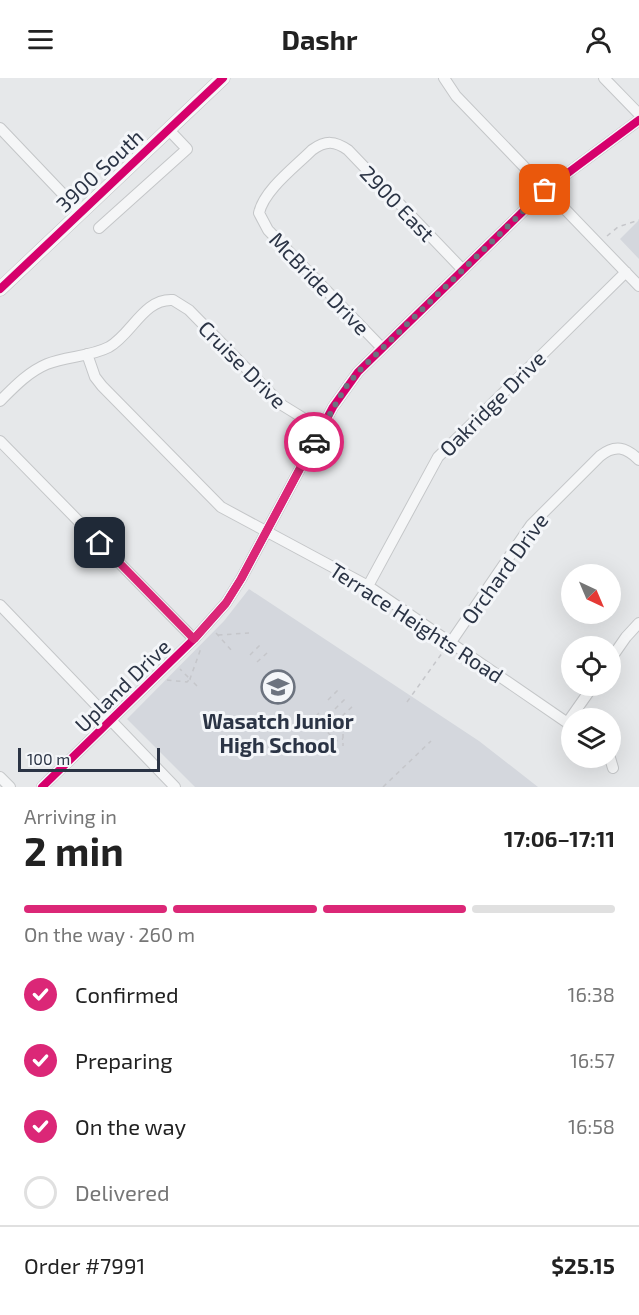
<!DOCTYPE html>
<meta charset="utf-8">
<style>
:root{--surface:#fff;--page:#f6f6f6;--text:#222;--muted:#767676;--line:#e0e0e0;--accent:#db2777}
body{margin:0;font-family:"Exo 2",sans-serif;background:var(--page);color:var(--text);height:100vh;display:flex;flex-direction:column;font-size:22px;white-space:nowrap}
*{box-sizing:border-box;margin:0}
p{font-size:20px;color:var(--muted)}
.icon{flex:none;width:33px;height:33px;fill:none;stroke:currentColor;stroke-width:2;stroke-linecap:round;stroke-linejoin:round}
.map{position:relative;height:709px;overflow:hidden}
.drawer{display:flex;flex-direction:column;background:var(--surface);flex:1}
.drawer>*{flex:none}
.needle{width:39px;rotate:136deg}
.tools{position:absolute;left:561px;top:486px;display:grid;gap:12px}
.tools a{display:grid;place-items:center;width:60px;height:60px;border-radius:50%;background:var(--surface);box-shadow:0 6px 24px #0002;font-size:30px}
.scale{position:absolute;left:18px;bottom:15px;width:142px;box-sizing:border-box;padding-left:6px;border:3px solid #2b3445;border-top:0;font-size:16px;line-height:21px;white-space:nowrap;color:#2b3445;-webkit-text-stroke:4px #f4f6f9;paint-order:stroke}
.pin{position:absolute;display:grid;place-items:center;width:51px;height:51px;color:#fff;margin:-26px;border-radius:12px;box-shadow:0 3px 9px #0006}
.courier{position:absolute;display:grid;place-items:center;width:60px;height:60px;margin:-30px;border:4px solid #db2777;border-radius:50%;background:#fff;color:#222;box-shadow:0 2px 8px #0007}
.headline em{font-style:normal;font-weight:700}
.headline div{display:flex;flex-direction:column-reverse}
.headline{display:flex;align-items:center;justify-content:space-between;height:102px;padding:0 24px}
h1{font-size:39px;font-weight:700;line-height:45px}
.bar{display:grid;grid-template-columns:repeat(4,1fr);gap:9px 6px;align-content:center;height:72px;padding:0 24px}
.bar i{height:8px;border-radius:4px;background:var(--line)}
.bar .active{background:var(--accent)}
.bar p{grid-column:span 4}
.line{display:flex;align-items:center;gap:15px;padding:0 24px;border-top:2px solid var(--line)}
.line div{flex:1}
ol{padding:0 24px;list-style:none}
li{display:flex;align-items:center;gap:18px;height:66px}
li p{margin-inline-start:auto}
li .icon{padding:6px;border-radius:50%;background:var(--accent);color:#fff;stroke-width:4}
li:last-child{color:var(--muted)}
li i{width:33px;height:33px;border:3px solid var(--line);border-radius:50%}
header{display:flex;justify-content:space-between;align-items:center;height:78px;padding:0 24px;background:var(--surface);font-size:27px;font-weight:700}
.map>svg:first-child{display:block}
</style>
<header><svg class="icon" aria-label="menu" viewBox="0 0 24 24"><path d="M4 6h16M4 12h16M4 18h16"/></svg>Dashr<svg class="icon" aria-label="person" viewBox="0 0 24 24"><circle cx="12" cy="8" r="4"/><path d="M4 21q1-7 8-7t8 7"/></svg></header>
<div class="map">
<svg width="639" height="709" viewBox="0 0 639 709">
<rect width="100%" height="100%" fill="#e6e8ea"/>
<path fill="#d4d7dd" d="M 639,142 L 639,181 L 620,161 Z
M 249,511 L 479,663 L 538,709 L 195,709 L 127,641 L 224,543 Z"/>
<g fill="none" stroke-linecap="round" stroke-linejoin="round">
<defs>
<path id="minor" d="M 444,0 L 456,18 L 639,208
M 604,0 L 639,36
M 0,50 L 80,134
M 99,150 L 187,71 L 168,51
M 382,270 L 268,152 L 259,135 C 264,112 295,89 312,72 C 326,62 335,63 348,72 L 463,192
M 87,276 L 95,299 L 102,308 L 221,429 L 368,508 L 572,648
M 0,323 C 14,309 28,294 47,286 C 66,278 90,279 109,269 C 132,256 144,220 173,222 L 189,232 L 282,327 L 321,351
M 0,363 L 194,561
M 368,508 L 438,379 L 626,194
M 0,527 L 175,709
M 451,564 L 531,447 L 600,378 C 615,366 626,369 639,382
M 610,582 L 626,559 L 639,545
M 567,645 L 593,608
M 610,680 L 613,690
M 0,699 L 10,709
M 42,709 L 194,561 L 226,525 L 241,501 L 333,329 L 358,294 L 545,112 L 639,42"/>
<path id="major" d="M 0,211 L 223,0"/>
</defs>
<use href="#minor" stroke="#c4c6c8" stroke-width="12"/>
<use href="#major" stroke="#c2c5c8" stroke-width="15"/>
<path stroke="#c5c6ca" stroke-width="1.5" stroke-dasharray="4.5 4.5" stroke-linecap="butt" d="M 607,158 L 618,149 L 639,142
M 216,555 L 232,573
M 218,557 L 249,555
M 250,577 L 260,567
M 257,584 L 267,575
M 167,602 L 187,604 L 190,601 L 180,591
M 288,607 L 293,602
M 197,608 L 190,601 L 201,570
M 328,622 L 338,612
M 407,624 L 445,571
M 335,631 L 346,620
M 319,635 L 314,640 L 336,663 L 343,661
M 342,638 L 353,628
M 343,656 L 343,668
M 383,709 L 431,663"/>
<use href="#minor" stroke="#f5f6f7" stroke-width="10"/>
<use href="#major" stroke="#f8f8f8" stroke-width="14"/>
<defs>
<path id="cycleway" d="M 0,211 L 223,0
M 42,709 L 194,561 L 226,525 L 241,501 L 333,329 L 358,294 L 545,112 L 639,42"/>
</defs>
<use href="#cycleway" stroke="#f4f6f9" stroke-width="11"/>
<use href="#cycleway" stroke="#d6006c" stroke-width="8"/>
</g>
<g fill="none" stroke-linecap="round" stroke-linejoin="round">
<path stroke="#6c737f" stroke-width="6" stroke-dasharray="0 10.8" d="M 314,364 L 345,310 L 358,294 L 545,112"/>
<path stroke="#db2777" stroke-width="8" d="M 100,465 L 194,561 L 226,525 L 241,501 L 314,364"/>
</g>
<defs>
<symbol id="school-ring" viewBox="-11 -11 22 22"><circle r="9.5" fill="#f4f6f9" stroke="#6c737f" stroke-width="1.5"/><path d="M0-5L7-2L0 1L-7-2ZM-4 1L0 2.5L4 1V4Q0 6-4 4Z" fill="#6c737f"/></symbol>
</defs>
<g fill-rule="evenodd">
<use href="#school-ring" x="259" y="590" width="38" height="38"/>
</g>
<g text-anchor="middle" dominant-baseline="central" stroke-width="6" stroke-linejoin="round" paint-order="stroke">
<g font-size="21" fill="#2b3445" stroke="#f4f6f9">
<text transform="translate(99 92) rotate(-43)">3900 South</text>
<text transform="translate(398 125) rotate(46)">2900 East</text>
<text transform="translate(320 205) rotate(46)">McBride Drive</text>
<text transform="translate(243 286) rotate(45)">Cruise Drive</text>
<text transform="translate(492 325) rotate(-45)">Oakridge Drive</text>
<text transform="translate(504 490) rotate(-54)">Orchard Drive</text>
<text transform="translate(417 544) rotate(33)">Terrace Heights Road</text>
<text transform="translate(122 607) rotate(-44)">Upland Drive</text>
</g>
<g font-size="21" font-weight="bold" fill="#2b3445" stroke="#f4f6f9">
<text x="278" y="642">Wasatch Junior<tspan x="278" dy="24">High School</tspan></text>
</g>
</g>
</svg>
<div class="tools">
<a><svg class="needle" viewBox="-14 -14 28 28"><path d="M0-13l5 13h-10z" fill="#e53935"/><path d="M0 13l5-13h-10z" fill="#767676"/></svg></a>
<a><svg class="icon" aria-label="locate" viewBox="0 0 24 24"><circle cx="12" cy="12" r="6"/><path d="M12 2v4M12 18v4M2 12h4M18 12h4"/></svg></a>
<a><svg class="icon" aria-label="layers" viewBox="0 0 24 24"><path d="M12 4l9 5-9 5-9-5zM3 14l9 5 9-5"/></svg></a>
</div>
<div class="scale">100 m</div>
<div class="pin" style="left:545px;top:112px;background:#ea580c"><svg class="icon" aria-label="bag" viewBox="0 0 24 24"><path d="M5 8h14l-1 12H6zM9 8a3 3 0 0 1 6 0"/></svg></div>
<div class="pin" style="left:100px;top:465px;background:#1f2937"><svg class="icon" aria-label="home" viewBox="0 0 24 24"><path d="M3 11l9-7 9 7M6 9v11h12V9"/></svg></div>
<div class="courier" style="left:314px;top:364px"><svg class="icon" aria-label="car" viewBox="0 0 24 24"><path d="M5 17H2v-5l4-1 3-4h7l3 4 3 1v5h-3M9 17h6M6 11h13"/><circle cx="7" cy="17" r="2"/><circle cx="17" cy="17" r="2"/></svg></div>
</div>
<section class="drawer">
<div class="headline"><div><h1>2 min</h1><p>Arriving in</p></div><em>17:06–17:11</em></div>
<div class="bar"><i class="active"></i><i class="active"></i><i class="active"></i><i></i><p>On the way · 260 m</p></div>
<ol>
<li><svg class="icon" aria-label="check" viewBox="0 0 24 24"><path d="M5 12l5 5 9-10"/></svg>Confirmed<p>16:38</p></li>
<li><svg class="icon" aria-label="check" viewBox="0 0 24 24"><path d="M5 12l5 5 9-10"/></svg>Preparing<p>16:57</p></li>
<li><svg class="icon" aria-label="check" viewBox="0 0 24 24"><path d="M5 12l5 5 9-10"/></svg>On the way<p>16:58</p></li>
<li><i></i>Delivered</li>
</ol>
<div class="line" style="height:78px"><div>Order #7991</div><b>$25.15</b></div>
</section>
